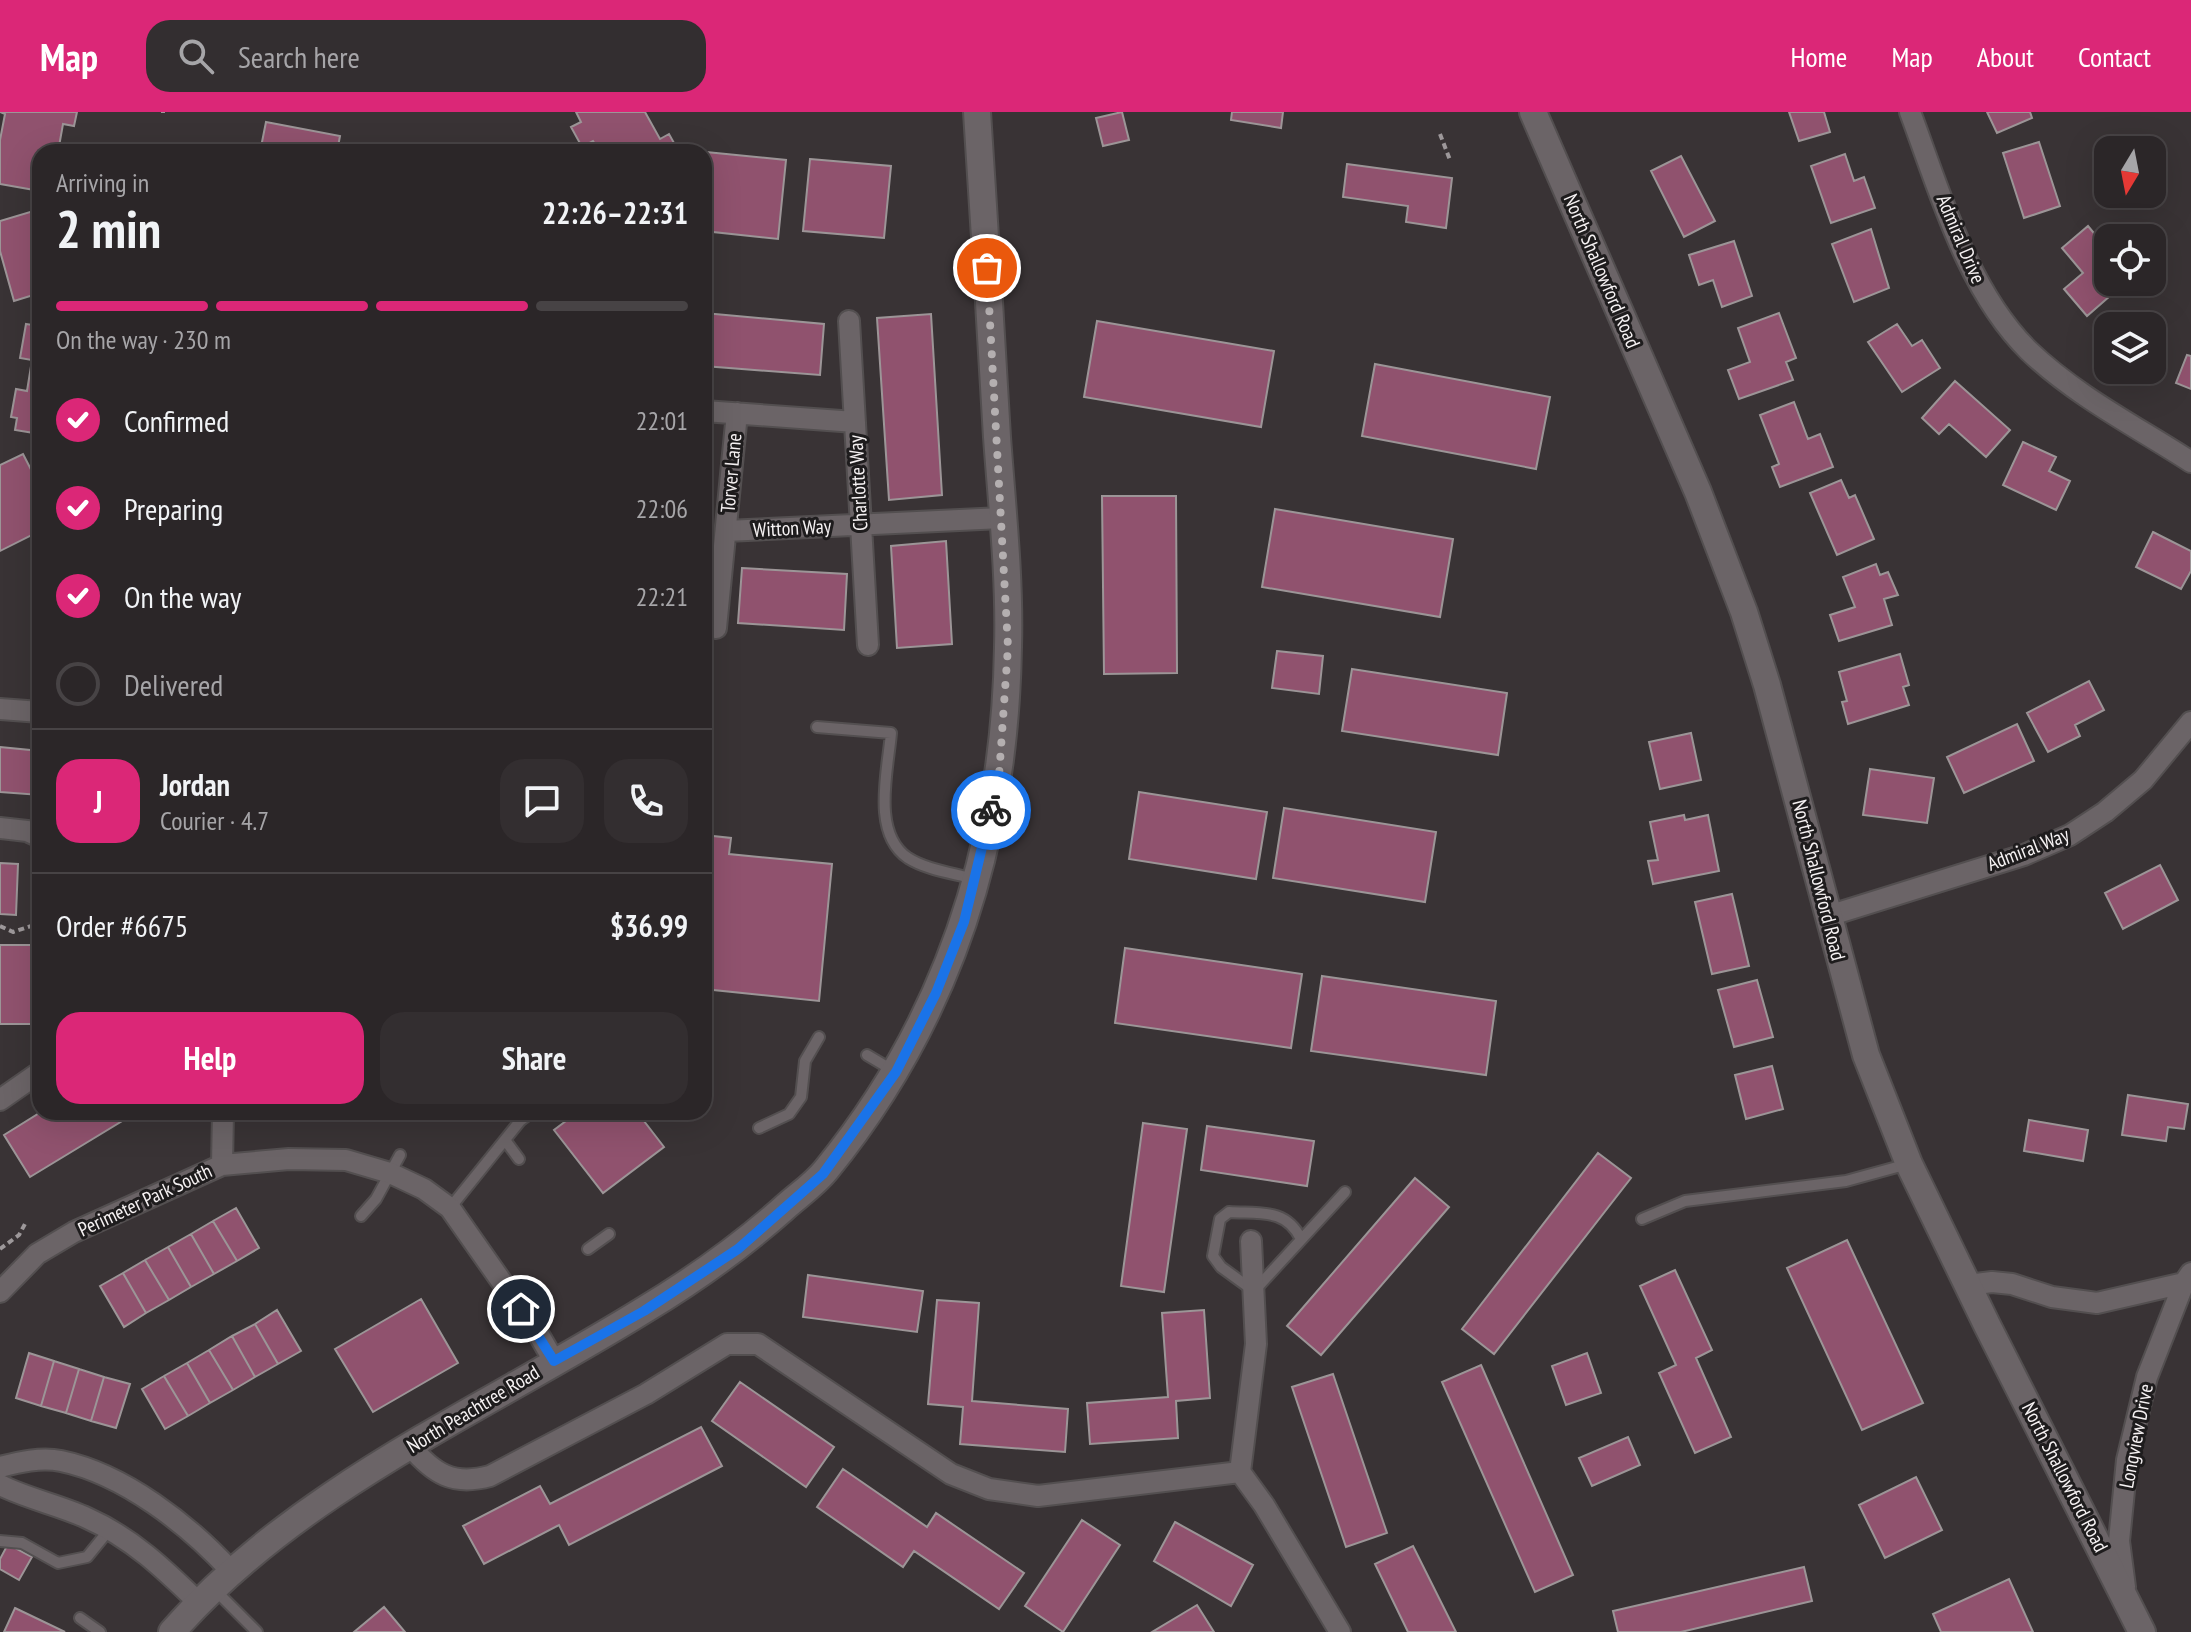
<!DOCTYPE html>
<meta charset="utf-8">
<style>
:root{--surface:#2b2628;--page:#332e30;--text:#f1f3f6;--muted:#a6a5a8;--line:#474345;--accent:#db2777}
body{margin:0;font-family:"PT Sans Narrow",sans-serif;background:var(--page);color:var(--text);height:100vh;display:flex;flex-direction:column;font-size:30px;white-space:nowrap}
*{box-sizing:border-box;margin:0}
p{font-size:26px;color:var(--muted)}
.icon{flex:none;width:44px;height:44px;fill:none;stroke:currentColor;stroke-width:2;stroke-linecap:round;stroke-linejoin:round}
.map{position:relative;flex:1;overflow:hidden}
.side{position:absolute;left:32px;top:32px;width:680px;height:976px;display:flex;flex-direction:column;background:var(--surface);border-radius:24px;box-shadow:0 8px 32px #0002,0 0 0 2px var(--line)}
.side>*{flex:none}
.needle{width:52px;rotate:190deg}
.tools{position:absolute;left:2094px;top:24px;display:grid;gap:16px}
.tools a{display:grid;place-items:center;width:72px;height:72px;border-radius:16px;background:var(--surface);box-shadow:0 8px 32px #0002,0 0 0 2px var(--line);font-size:40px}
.pin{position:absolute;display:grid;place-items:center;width:68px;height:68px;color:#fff;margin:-34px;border:4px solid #fff;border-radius:50%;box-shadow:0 2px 8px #0007}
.courier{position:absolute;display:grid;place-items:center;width:80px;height:80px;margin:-40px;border:6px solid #1a73e8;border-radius:50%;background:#fff;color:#222;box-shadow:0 2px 10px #0007}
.head em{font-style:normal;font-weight:800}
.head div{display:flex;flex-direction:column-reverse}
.head{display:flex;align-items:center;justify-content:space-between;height:136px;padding:0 24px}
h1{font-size:52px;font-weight:800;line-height:60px}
.bar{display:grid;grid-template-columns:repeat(4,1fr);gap:12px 8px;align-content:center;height:96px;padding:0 24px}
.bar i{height:10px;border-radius:6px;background:var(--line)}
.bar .current{background:var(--accent)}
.bar p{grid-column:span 4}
.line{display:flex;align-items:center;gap:20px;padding:0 24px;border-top:2px solid var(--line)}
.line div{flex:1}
.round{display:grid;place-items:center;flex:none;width:84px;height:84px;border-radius:24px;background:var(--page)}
ol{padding:0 24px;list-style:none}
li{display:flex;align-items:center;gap:24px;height:88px}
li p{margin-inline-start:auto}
li .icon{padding:8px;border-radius:50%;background:var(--accent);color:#fff;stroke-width:4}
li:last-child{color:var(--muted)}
li i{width:44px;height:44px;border:4px solid var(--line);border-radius:50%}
.primary-button{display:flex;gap:16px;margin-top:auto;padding:16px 24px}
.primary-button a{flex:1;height:92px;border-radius:24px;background:var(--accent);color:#fff;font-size:32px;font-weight:800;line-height:92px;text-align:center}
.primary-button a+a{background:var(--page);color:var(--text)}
header{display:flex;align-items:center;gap:48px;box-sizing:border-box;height:112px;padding:0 40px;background:var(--accent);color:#fff}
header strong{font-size:38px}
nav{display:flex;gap:44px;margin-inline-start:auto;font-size:28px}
.search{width:560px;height:72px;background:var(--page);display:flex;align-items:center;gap:20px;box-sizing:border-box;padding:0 28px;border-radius:24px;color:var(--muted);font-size:30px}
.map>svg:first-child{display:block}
</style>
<header>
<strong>Map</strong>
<div class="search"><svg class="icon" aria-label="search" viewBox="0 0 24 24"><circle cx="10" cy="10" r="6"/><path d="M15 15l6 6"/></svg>Search here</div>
<nav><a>Home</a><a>Map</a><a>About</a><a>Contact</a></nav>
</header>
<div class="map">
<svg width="2191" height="1520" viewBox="0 0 2191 1520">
<rect width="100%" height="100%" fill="#393335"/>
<path fill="#90526e" stroke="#9c9597" stroke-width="2" d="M 0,0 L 77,0 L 74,14 L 63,12 L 58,40 L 40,40 L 40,79 L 0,72 L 0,28 L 5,2 Z
M 576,0 L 645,0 L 660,27 L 669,22 L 679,40 L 600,40 L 593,29 L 582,35 L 571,15 L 581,10 Z
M 1122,0 L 1129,28 L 1103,34 L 1096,6 Z
M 1232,0 L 1283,0 L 1281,16 L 1231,8 Z
M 1789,0 L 1824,0 L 1830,20 L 1799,29 Z
M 1987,0 L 2030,0 L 2032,6 L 1997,21 Z
M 266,10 L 340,24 L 337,40 L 260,40 Z
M 2039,30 L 2060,94 L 2024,106 L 2003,41 Z
M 706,40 L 786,48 L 778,127 L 704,119 Z
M 1845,42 L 1854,69 L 1864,65 L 1875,96 L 1831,111 L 1811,54 Z
M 1681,44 L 1715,109 L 1684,125 L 1651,59 Z
M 810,47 L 891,54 L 884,126 L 803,119 Z
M 1347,52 L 1452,66 L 1446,116 L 1406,110 L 1408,94 L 1343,85 Z
M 40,97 L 40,181 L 14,189 L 0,139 L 0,109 Z
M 2088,114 L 2108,138 L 2108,170 L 2126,170 L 2087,204 L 2064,177 L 2083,161 L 2062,136 Z
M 1871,117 L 1889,176 L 1854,190 L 1832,132 Z
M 1734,129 L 1752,184 L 1722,195 L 1713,168 L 1699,173 L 1689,143 Z
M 704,201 L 824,212 L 820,263 L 704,254 Z
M 1779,201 L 1796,246 L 1786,250 L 1793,268 L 1739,287 L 1728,258 L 1750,250 L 1738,216 Z
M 931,202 L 942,383 L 889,388 L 877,206 Z
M 1097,209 L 1274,239 L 1261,315 L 1084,285 Z
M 26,212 L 40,214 L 40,322 L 15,318 L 17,306 L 11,305 L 16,277 L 27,279 L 32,248 L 20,246 Z
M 1897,212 L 1912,234 L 1922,228 L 1940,256 L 1902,280 L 1868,230 Z
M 2187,243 L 2191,244 L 2191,277 L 2176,271 Z
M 1375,252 L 1550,285 L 1536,357 L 1362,324 Z
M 1955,269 L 2010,318 L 1986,345 L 1949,312 L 1939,322 L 1922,306 Z
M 1794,290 L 1808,327 L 1820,322 L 1833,355 L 1780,375 L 1772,355 L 1779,352 L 1760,303 Z
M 2023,330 L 2056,345 L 2049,359 L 2070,369 L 2056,398 L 2003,373 Z
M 23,342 L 40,375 L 40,419 L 0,439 L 0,353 Z
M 1841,368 L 1849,386 L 1855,383 L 1874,427 L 1837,443 L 1810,381 Z
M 1102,384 L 1176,384 L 1177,561 L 1104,562 Z
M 1275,397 L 1453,427 L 1440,505 L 1262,475 Z
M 2153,420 L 2191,439 L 2191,459 L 2181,477 L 2136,455 Z
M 946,429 L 952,532 L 897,536 L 891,434 Z
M 1876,452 L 1880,463 L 1888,460 L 1898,483 L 1884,487 L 1892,513 L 1839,529 L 1830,503 L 1855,495 L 1843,465 Z
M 742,456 L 847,462 L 844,518 L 738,511 Z
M 1277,539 L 1323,544 L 1319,582 L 1272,576 Z
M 1900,542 L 1909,573 L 1903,575 L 1909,593 L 1848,612 L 1842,590 L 1847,589 L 1839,560 Z
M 1352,557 L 1507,581 L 1498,643 L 1342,619 Z
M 2089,569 L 2104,598 L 2075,613 L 2080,624 L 2048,640 L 2027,601 Z
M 2017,612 L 2034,649 L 1964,681 L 1947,645 Z
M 1691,621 L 1701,668 L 1660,677 L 1649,630 Z
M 0,635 L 40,639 L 40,683 L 0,680 Z
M 1870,657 L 1934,666 L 1927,711 L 1863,703 Z
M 1139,680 L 1267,700 L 1256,767 L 1129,747 Z
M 1284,696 L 1436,720 L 1425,790 L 1273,766 Z
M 1684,703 L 1685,708 L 1708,703 L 1719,759 L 1653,772 L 1648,749 L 1658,748 L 1650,710 Z
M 704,723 L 731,726 L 729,742 L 832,752 L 819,889 L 704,877 Z
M 0,751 L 18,752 L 16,803 L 0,802 Z
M 2160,753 L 2178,788 L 2123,817 L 2105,781 Z
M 1732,782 L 1749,854 L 1712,862 L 1695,790 Z
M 0,833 L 40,833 L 40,912 L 0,912 Z
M 1125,836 L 1302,862 L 1291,936 L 1115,911 Z
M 1322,864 L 1496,889 L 1486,963 L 1311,939 Z
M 1757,868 L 1773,925 L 1734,935 L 1718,878 Z
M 1772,954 L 1783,997 L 1746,1007 L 1735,963 Z
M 2128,983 L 2188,992 L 2184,1017 L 2168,1015 L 2166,1029 L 2122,1023 Z
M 41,1000 L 137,1000 L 30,1065 L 4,1023 Z
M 578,1000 L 637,1000 L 664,1035 L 603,1081 L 554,1018 Z
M 2029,1008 L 2088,1018 L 2083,1049 L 2024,1039 Z
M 1143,1011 L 1187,1017 L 1164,1180 L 1121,1174 Z
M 1207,1014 L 1314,1029 L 1307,1074 L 1201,1058 Z
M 1598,1041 L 1631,1066 L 1494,1242 L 1462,1217 Z
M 1415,1066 L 1449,1095 L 1321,1243 L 1287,1214 Z
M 236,1096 L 259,1136 L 237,1149 L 213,1109 Z
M 213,1109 L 237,1149 L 214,1162 L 191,1122 Z
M 191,1122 L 214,1162 L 191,1175 L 168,1135 Z
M 1847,1128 L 1923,1291 L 1862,1318 L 1787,1156 Z
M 168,1135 L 191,1175 L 169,1188 L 145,1148 Z
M 145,1148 L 169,1188 L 146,1201 L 123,1161 Z
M 1675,1158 L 1712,1238 L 1696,1246 L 1731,1325 L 1695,1341 L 1659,1261 L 1676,1253 L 1640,1174 Z
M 123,1161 L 146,1201 L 124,1215 L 100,1174 Z
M 808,1163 L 923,1179 L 917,1220 L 803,1205 Z
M 421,1187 L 458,1251 L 373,1300 L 335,1237 Z
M 937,1188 L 979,1191 L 972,1289 L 1068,1297 L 1065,1340 L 960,1332 L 963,1295 L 928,1292 Z
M 277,1198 L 301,1239 L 278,1252 L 255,1212 Z
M 1204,1198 L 1210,1286 L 1176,1289 L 1178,1326 L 1090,1332 L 1087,1291 L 1168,1285 L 1162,1201 Z
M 255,1212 L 278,1252 L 255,1265 L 232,1224 Z
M 232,1224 L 255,1265 L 233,1278 L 209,1238 Z
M 209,1238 L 233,1278 L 210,1291 L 187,1251 Z
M 29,1241 L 54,1249 L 41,1294 L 16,1286 Z
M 1587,1241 L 1601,1281 L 1566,1293 L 1552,1254 Z
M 54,1249 L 79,1257 L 66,1301 L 41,1294 Z
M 187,1251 L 210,1291 L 188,1304 L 164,1264 Z
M 1481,1253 L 1573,1463 L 1535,1480 L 1442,1270 Z
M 79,1257 L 104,1265 L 91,1309 L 66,1301 Z
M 1333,1262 L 1387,1421 L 1346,1435 L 1292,1275 Z
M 164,1264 L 188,1304 L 165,1317 L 142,1277 Z
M 104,1265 L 130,1272 L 116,1316 L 91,1309 Z
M 740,1270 L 834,1335 L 806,1375 L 712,1309 Z
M 701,1315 L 722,1354 L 569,1433 L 559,1413 L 484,1452 L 463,1414 L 540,1374 L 550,1392 Z
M 1628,1325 L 1640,1353 L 1592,1374 L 1579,1346 Z
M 843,1357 L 927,1415 L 936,1401 L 1024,1461 L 999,1497 L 914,1439 L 903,1455 L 817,1395 Z
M 1916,1365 L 1942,1418 L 1885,1446 L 1859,1393 Z
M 1082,1408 L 1120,1433 L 1063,1520 L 1025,1494 Z
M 1175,1410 L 1253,1453 L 1231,1494 L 1154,1449 Z
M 8,1432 L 32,1445 L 19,1468 L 0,1457 L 0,1447 Z
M 1413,1434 L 1456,1520 L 1408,1520 L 1375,1452 Z
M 1804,1455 L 1812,1489 L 1681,1520 L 1618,1520 L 1613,1499 Z
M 2009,1467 L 2033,1520 L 1941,1520 L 1933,1502 Z
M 1197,1493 L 1214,1520 L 1152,1520 Z
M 384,1495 L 405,1520 L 354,1520 Z
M 15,1496 L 65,1520 L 4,1520 Z"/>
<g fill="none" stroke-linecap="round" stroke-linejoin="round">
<defs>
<path id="service" d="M 817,615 L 891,621 C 888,658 871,721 908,746 C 927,758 953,761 974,767
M 867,943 L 894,959
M 759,1016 L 789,1002 L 801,985 L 805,949 L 819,925
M 505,1028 L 519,1047
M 450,1096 L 520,1009 L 532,1000
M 361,1104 L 376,1087 L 400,1043
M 1642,1107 L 1685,1089 L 1846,1069 L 1908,1052
M 1301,1127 C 1286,1096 1260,1102 1229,1100 L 1220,1107 L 1213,1144 L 1221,1155 L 1254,1179 L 1345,1080
M 588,1137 L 609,1122
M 0,1429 L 22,1431 L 58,1451 L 87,1445 L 109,1418
M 215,1478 L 257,1520
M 80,1506 L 100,1520"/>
<path id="minor" d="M 1910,0 C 1940,80 1967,178 2029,239 C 2076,284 2137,315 2191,350
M 849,209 L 868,533
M 704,299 L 855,310
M 726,419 L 1002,406
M 716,516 L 737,301
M 0,597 L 40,600
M 0,716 L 27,719 L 40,725
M 1828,804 L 2024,743 L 2070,723 L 2105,700 L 2143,668 L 2191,610
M 0,988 L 40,960
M 222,1053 L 223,1000
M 1968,1173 L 1992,1170 L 2012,1172 L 2052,1185 L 2097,1191 L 2184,1171
M 0,1180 L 37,1142 L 74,1120 L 222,1053 L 289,1047 L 346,1048 L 390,1061 L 424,1077 L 450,1096 L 539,1223 L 554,1249
M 410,1334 C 434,1362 453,1374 490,1364 L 646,1282 L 727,1232 L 758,1232 L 951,1362 L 989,1377 L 1038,1384 L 1240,1360 L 1264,1393 L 1340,1520
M 0,1355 C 19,1350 41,1345 61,1349 C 124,1362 189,1413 231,1459
M 1240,1360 L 1256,1232 L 1251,1129
M 0,1373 C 28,1387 59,1393 87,1406 C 132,1426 164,1457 199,1491
M 2125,1475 L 2119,1429 L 2127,1348 L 2147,1265 L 2184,1171 L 2191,1161"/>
<path id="tertiary" d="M 1533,0 L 1698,380 L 1744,500 L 1767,573 L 1866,943 L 1909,1052 L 1987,1213 L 2142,1520
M 172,1520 C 297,1377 485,1297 644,1198 C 694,1168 740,1135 783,1097 C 797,1084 814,1073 826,1058 C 949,907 1005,729 1008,535 C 1010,466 1002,394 997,325 C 991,217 984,108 977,0"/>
</defs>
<use href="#service" stroke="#534f50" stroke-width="14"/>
<use href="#minor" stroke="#534f50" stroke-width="24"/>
<use href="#tertiary" stroke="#534f50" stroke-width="30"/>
<path stroke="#9d989a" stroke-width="4" stroke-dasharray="6 4" stroke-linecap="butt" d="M 163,1 L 163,0
M 1440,22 L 1450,48
M 0,814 L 13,820 L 40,811
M 0,1137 L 19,1123 L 26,1110"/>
<use href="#service" stroke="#6b6467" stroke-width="10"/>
<use href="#minor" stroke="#6b6467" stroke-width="20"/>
<use href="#tertiary" stroke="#6b6467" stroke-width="26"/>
</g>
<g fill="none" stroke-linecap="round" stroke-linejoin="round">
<path stroke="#b4afb0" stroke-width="8" stroke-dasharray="0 14.4" d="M 987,156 L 1008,535 L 999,664 L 991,698"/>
<path stroke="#1a73e8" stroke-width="10" d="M 521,1197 L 554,1249 L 644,1199 L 738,1137 L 823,1062 L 896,960 L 936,881 L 964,810 L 991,698"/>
</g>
<g text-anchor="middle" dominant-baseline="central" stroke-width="6" stroke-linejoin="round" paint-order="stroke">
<g font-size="20" fill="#f6f2f3" stroke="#1e1c1d">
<text transform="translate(1961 127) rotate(67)">Admiral Drive</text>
<text transform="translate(1602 159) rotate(67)">North Shallowford Road</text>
<text transform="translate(731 361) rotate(-85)">Torver Lane</text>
<text transform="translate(858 371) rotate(-93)">Charlotte Way</text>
<text transform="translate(792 416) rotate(-3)">Witton Way</text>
<text transform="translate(2028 737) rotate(-21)">Admiral Way</text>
<text transform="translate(1819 768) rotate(76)">North Shallowford Road</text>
<text transform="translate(145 1088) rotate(-25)">Perimeter Park South</text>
<text transform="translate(473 1297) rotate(-31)">North Peachtree Road</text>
<text transform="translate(2136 1324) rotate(-79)">Longview Drive</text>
<text transform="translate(2065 1365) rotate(63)">North Shallowford Road</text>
</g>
</g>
</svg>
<div class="tools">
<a><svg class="needle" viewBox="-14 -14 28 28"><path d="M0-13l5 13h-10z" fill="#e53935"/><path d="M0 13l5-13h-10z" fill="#a6a5a8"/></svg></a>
<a><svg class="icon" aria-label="locate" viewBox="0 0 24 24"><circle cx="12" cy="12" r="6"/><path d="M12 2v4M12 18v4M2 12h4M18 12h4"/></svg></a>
<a><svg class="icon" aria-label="layers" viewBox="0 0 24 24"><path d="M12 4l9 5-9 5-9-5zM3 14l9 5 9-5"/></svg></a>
</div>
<div class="pin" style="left:987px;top:156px;background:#ea580c"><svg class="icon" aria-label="bag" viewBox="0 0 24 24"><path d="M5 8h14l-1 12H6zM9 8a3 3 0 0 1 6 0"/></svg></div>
<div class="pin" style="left:521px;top:1197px;background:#1f2937"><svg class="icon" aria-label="home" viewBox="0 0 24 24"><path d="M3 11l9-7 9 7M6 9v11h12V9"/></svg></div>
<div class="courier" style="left:991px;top:698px"><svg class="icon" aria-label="bike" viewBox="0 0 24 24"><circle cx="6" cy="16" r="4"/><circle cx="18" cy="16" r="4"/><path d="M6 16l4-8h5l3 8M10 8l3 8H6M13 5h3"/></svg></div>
<section class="side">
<div class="head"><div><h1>2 min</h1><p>Arriving in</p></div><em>22:26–22:31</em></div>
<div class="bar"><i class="current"></i><i class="current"></i><i class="current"></i><i></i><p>On the way · 230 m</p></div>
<ol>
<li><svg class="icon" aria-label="check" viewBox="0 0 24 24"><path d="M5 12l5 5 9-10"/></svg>Confirmed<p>22:01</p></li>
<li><svg class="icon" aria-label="check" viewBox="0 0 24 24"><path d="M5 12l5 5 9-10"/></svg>Preparing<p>22:06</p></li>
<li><svg class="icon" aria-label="check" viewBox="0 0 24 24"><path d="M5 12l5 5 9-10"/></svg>On the way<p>22:21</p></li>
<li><i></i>Delivered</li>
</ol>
<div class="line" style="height:144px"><b class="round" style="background:var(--accent);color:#fff">J</b><div><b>Jordan</b><p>Courier · 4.7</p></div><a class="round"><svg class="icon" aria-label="chat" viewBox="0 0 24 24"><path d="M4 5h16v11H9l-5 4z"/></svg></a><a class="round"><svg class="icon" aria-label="phone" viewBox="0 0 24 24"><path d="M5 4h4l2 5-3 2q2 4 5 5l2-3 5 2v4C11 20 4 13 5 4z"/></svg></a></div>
<div class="line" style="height:104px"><div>Order #6675</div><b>$36.99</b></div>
<div class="primary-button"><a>Help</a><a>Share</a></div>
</section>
</div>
